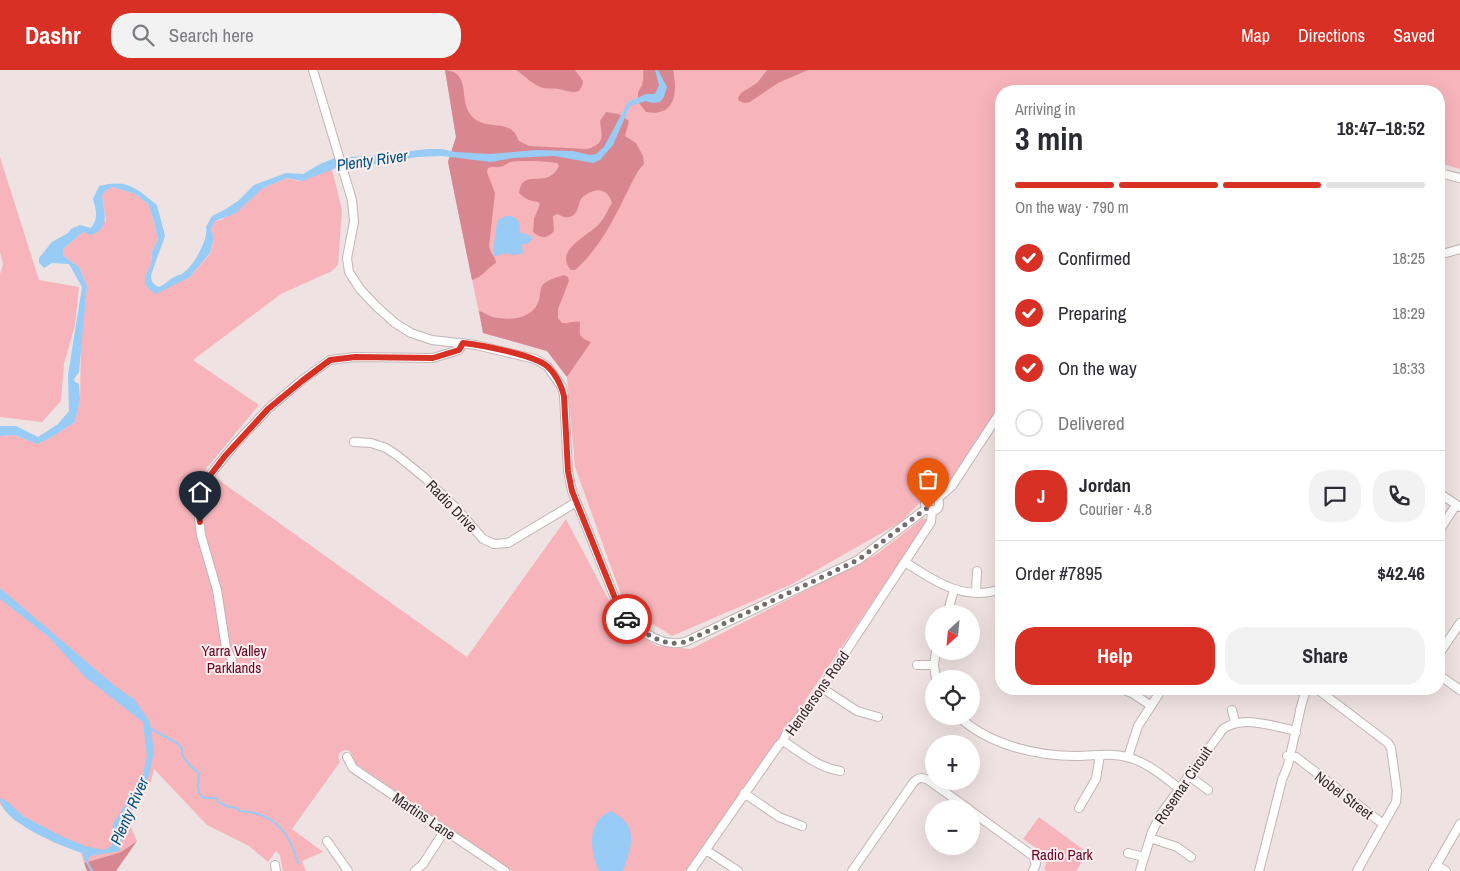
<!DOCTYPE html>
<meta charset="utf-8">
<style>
:root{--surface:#fff;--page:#f2f2f3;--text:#2b2b33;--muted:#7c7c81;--line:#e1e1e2;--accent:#d93025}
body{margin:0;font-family:"Archivo Narrow",sans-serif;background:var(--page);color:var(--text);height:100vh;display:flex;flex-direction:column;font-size:19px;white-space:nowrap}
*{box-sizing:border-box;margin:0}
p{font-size:16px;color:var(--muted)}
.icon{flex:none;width:28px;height:28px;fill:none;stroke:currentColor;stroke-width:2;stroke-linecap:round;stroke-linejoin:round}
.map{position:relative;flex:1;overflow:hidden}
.panel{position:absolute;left:995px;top:15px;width:450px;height:610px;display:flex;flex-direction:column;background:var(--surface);border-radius:20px;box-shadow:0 5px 20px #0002}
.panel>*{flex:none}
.needle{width:32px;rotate:206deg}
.fabs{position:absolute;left:925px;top:535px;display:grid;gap:10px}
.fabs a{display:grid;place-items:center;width:55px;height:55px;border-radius:50%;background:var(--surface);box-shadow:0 5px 20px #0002;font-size:25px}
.pin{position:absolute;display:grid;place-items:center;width:42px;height:42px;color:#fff;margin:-51px -21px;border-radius:50% 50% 50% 0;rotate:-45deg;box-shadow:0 0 5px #0007}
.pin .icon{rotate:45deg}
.courier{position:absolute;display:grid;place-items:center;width:50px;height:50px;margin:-25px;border:4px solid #d93025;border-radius:50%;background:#fff;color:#222;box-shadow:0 1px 6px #0007}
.summary em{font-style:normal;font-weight:700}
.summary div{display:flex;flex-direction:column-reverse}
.summary{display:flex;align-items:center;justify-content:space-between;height:85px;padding:0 20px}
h1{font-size:32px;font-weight:700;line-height:38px}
.bar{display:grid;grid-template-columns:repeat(4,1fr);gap:8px 5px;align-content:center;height:60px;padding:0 20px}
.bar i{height:6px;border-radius:4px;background:var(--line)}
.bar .selected{background:var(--accent)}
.bar p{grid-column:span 4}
.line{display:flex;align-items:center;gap:12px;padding:0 20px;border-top:1px solid var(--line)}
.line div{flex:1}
.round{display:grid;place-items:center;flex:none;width:52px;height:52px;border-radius:20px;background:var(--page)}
ol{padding:0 20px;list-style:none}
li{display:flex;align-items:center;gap:15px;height:55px}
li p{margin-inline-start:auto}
li .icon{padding:5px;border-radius:50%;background:var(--accent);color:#fff;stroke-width:4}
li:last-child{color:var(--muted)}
li i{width:28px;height:28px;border:2px solid var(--line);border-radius:50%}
.action{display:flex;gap:10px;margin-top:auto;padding:10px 20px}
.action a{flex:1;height:58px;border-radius:20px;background:var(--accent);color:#fff;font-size:20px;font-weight:700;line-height:58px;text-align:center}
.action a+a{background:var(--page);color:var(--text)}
header{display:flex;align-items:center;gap:30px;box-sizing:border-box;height:70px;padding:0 25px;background:var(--accent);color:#fff}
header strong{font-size:24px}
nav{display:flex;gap:28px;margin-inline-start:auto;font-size:18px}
.search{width:350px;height:45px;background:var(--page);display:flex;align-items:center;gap:12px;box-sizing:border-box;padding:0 18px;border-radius:20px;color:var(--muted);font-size:19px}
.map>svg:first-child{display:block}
</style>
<header>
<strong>Dashr</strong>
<div class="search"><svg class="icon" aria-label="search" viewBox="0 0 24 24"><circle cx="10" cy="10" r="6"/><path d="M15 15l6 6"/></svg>Search here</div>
<nav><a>Map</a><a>Directions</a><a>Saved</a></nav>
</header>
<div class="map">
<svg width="1460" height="801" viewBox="0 0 1460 801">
<rect width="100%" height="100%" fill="#efe2e3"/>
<path fill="#f7b5bb" d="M 445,0 L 1460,0 L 1460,99 L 1439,93 L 1439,21 L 1001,21 L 1001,334 L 949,413 L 928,424 L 901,452 L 792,514 L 672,566 L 625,536 L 575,397 L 567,307 L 547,281 L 483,263 L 448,92 L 456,67 Z
M 0,87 L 39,210 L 79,217 L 75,255 L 64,294 L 61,331 L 42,352 L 0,347 L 0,204 L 3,194 L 0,182 Z
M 332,99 L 342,140 L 338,195 L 332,201 L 281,224 L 193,290 L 259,335 L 205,400 L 467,587 L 566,449 L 616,544 L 656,576 L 691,579 L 877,484 L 923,448 L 926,449 L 926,454 L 791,651 L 686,801 L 512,801 L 355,693 L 352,684 L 348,680 C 340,680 336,685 340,692 L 292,759 L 323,782 L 302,791 L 306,801 L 283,801 L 280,785 L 276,781 L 268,792 L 249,776 L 207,755 L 154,699 C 153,703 152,707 151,711 C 148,719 132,742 127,748 L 137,771 L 121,782 L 84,793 L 81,782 L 55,773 L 21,754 L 13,749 L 0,734 L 0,366 L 15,365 L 37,374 C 51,369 62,360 75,352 L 80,330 L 81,273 L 87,216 L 79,197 L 64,186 L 63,179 L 83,162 L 106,151 L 102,126 L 105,121 L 113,117 L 135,124 L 148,134 L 154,151 L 158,170 L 152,181 L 151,194 L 146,205 L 150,220 L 178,212 L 190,207 L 210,184 L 214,167 L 211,159 L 215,151 L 221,150 L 244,134 L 263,118 L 287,108 L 299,111 Z
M 1039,747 L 1088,783 L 1076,801 L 1047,801 L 1044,799 L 1047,791 L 1045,784 L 1023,769 Z"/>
<path fill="#d88790" d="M 445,0 C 471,2 459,29 470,44 C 481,60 502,51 513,61 C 516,63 517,68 519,71 L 529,76 L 587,79 C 605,74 602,67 600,51 L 606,42 L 619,44 L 629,51 L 625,66 L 636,73 L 643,86 L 644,94 L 638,101 C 619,136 606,173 575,200 L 571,200 C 553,180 589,166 600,153 C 605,147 608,139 612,133 C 610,127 608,123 602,121 C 596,118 585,124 581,129 C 578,135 578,143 572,146 C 566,149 562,146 557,144 L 553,146 L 554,161 C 547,169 541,169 533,162 L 534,149 L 540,134 L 538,132 C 530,131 525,129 519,123 C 523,96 547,121 559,96 L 557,93 C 547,91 519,90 510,92 C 506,94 503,97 499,97 C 494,98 492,96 488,98 L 487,102 L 495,123 L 489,176 C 490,183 496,187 496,193 C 487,198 483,207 472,210 L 448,92 L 456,67 Z
M 516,0 L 575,0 L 583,11 C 581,27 571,22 559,19 C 554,18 548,19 543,18 C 533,15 525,6 516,0 Z
M 643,0 L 673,0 C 678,23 675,47 646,42 L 638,32 L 638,22 C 643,15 644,9 643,0 Z
M 767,0 L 808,0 L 778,13 L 750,32 L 745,33 L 739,31 L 738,28 L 741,23 L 757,13 Z
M 564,205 L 568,207 L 569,211 L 558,239 L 558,248 L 562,253 C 569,254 574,250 580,252 C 580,264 577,267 591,272 L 567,307 L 547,281 L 483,263 L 479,241 C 484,242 488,246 493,247 C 511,251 533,249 539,230 C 541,223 539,216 546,212 C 550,209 558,207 564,205 Z
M 137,771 L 116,801 L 87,801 L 84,793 L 121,782 Z"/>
<path fill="#98cbf5" d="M 655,0 L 658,0 L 667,17 L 664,27 L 660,32 L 652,33 L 646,31 L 630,36 L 613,75 L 600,90 L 593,93 L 554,86 L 512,88 L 491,92 L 442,86 L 417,87 L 379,94 L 344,95 L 302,111 L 287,108 L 263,118 L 236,143 L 215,151 L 211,159 L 214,167 L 210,183 L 190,207 L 156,224 L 150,220 L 145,214 L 146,205 L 151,194 L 152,181 L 158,170 L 154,151 L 148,134 L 135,124 L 113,117 L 105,121 L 102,126 C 104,143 111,158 91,165 L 83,162 L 63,179 L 64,186 L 79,197 L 87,216 L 79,302 L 74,309 L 75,312 L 79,314 L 80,330 L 75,352 C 62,360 51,369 37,374 L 15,365 L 0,366 L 0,356 L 16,356 L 38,367 L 58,354 L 69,341 L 68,305 L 82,217 L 69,194 L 52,193 L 44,198 L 39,193 L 39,188 L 52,172 L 68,163 L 71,159 L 80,155 L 91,158 C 99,148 96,141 93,129 L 99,116 C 127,109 135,117 157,135 L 165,166 L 151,205 C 151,212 153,214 159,217 C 166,214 169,209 176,206 C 178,205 181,205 183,203 C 193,197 209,169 206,157 L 212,146 L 226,139 L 239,130 L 254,115 L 286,103 L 303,104 L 320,94 L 335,88 L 381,85 L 427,79 L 442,79 L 455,82 L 490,84 L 536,80 L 573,81 L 590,85 L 596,84 L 604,77 L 628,32 L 646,24 L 655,24 L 659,15 Z
M 506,146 C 517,146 522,152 519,163 L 527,164 L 533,168 L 529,173 L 522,175 L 523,182 L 521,184 L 512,185 L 507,183 L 494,186 C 493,181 496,156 498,150 Z
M 0,518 L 115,616 L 135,630 L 150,652 L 154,682 L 147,714 L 132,736 L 123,755 L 120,781 L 90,786 L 89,790 L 85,791 L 82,783 C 62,776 0,752 0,728 L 8,732 L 23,746 L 61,766 L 85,776 L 103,780 L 112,776 L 113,754 L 125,735 L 141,713 L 147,686 L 143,652 L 85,607 L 49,567 L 0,529 Z
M 611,741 C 615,744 621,747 624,750 C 638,764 628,786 623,801 L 599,801 C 590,781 586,751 611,741 Z"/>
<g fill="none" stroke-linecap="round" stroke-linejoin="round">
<path stroke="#98cbf5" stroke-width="2" d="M 151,659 L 177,673 L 182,679 C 181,689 191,697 199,703 C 199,709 195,726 205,728 C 209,729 212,727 217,728 L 218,732 L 229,737 L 237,738 L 240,741 C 273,742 290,762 298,793
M 86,790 L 92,801"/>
<defs>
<path id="minor" d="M 313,0 L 352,130 L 354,152 L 347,188 L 349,202 L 360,219 L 376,236 L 395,253 L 411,263 L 432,270 L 476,275 L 535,289 L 547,296 L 562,317 L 564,326 L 568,401 L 572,421 L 621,543 C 633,555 655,573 673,573 C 677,574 682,572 685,572 L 858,490 L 927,438
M 1439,103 L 1460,108
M 1439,185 L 1460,179
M 354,372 L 371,373 L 386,378 L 398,386 L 425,408 L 458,440 L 483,469 L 494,474 L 508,473 L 575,433
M 1439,423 L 1460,437
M925 434a7 7 0 1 1 14 0a7 7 0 1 1-14 0Z
M 937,429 L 952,416 L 1001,341
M 1439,461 L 1456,435
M 905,492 C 934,511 964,532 1001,519
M 976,523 L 977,501
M 947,544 L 954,520
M 1439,584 L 1460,553
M 232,590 L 226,578 L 217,520 L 201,465 L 198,438 L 202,416 L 214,400 L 236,373 L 268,339 L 301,311 L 330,290 L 355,287 L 433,288 L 459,280 L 463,273
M 917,595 L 934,595
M 1439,605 L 1460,620
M 936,609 L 934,595 L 936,581
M 822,618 L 857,641 L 878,647
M 1121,619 L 1132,623 L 1150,635
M 1317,619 L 1388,673 L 1391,678 L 1397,721 L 1396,732 L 1357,801
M 1063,620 L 1076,619
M 1232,640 L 1235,652
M 1300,640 L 1306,619
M 958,646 C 989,675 1036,686 1077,686 C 1095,686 1112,682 1130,688 C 1148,693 1164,707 1179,718
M 783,671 C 802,683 817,697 840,701
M 1287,686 L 1296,687 L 1383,754
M 347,687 L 353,698 L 505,801
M 1128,687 L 1138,656 L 1162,619
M 1188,705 L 1208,720
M 744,723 L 779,747 L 802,756
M 1079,738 L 1096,709 L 1100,685
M 971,741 L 1033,786 L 1036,794 L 1033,801
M 1150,768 L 1177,777 L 1191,787
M 327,771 L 348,801
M 706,780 L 738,801
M 1128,783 L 1144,787
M 275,795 L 276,801
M 1436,795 L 1446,801
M 415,801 L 423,794 L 445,760
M 691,801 L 778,676 L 783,671 L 786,664 L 822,618 L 931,452 L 932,440
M 852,801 L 913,713 C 918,707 922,707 928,710 L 969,739
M 1140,801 L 1152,762 L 1161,744 L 1223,659 C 1244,645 1271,656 1293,660 L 1296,663
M 1259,801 L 1282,710 L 1288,695 L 1301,637
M 1433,801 L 1460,754"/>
</defs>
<use href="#minor" stroke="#c1b5b6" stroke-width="10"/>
<use href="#minor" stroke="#fff" stroke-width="8"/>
</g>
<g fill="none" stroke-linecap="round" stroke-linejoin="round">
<path stroke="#746c6d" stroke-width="5" stroke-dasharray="0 9" d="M 627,549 C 638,559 658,573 673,573 C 677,574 682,572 685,572 L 858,490 L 927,438 L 928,439"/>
<path stroke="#d93025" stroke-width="6" d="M 200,452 L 198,438 L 202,416 L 225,386 L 268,339 L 302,311 L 330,290 L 355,287 L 433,288 L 459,280 L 463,273 C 481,275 534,285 547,296 C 555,303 562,316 564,326 L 568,401 L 572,421 L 621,543 L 627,549"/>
</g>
<g text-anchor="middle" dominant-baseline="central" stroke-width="4" stroke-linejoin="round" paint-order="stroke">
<g font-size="15" fill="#312c2d" stroke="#fdeff0">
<text transform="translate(452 436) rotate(46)">Radio Drive</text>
<text transform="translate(817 623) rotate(-55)">Hendersons Road</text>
<text transform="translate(1183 715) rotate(-56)">Rosemar Circuit</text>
<text transform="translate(1344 725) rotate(37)">Nobel Street</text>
<text transform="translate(424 746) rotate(34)">Martins Lane</text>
</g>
<g font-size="15" fill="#680423" stroke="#fdeff0">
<text x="234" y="580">Yarra Valley<tspan x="234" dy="17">Parklands</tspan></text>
<text x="1062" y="784">Radio Park</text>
</g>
<g font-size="16" font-style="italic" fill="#005382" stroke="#fdeff0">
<text transform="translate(372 90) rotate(-8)">Plenty River</text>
<text transform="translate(129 741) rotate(-66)">Plenty River</text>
</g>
</g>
</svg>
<div class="fabs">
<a><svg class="needle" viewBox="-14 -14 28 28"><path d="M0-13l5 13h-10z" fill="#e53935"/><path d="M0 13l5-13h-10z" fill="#7c7c81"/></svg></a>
<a><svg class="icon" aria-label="locate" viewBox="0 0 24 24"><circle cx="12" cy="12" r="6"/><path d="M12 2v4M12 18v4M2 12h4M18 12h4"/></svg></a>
<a>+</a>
<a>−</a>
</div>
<div class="pin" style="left:928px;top:439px;background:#ea580c"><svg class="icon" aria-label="bag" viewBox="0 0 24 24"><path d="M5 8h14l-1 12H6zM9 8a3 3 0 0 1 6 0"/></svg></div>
<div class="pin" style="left:200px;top:452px;background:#1f2937"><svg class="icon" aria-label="home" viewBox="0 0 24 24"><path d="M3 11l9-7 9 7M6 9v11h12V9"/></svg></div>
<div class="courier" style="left:627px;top:549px"><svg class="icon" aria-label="car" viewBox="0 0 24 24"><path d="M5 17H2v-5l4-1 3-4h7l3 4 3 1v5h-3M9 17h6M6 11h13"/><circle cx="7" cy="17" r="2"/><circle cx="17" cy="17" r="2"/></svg></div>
<section class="panel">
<div class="summary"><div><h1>3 min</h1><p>Arriving in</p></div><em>18:47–18:52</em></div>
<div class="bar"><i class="selected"></i><i class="selected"></i><i class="selected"></i><i></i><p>On the way · 790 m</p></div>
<ol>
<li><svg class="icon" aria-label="check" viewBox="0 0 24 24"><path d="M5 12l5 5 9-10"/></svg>Confirmed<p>18:25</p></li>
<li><svg class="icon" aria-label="check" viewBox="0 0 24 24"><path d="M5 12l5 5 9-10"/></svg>Preparing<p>18:29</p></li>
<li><svg class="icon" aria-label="check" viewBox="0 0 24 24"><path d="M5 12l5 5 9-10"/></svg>On the way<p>18:33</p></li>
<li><i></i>Delivered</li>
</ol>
<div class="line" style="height:90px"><b class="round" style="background:var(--accent);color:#fff">J</b><div><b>Jordan</b><p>Courier · 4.8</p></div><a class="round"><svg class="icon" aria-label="chat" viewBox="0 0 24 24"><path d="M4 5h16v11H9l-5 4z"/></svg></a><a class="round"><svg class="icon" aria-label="phone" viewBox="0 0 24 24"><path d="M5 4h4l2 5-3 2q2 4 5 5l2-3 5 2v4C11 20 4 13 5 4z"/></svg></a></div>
<div class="line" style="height:65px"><div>Order #7895</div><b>$42.46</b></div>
<div class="action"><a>Help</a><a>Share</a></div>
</section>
</div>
